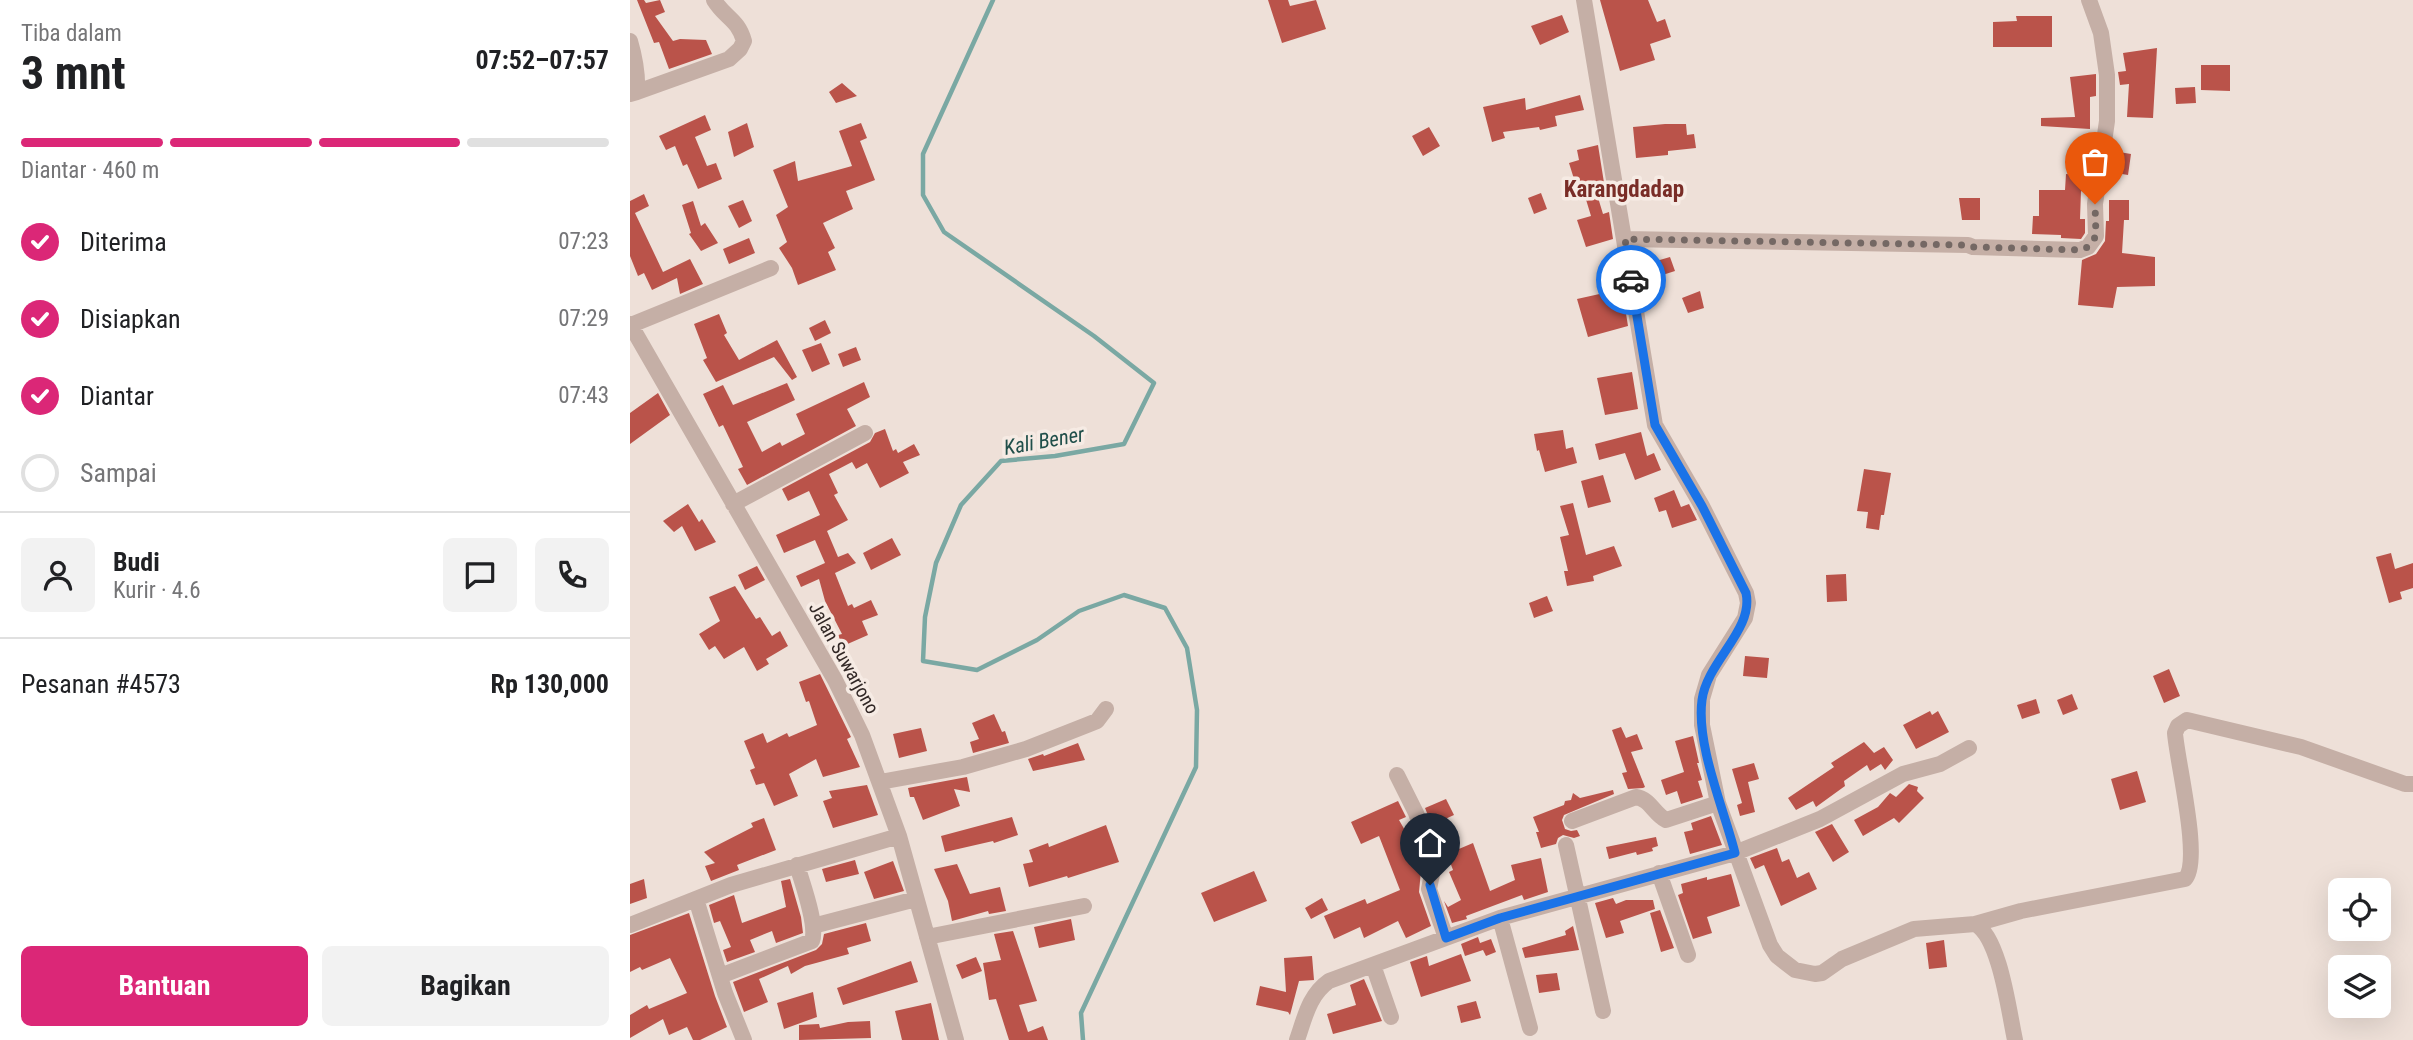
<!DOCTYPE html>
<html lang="id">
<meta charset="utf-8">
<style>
:root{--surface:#fff;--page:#f2f2f2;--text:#202124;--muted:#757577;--line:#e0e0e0;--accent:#db2777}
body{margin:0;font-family:"Roboto Condensed",sans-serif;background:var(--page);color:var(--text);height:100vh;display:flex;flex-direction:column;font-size:26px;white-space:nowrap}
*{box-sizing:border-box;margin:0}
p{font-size:23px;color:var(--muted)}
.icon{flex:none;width:38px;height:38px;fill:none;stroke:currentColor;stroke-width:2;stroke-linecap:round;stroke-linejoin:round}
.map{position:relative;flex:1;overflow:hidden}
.panel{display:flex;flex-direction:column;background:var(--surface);width:630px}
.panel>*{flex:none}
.tools{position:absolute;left:1698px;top:878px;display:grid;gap:14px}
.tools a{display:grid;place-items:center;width:63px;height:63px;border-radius:10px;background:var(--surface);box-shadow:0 7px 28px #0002;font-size:35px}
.pin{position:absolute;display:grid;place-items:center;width:60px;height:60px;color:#fff;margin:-72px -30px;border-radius:50% 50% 50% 0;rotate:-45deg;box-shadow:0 0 7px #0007}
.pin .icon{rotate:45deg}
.courier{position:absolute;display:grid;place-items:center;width:70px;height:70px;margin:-35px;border:5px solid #1a73e8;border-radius:50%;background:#fff;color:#222;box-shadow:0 2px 9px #0007}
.headline em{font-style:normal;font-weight:700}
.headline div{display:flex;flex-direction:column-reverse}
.headline{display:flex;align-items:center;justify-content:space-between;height:119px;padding:0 21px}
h1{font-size:46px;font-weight:700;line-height:52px}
.bar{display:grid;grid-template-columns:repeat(4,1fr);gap:10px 7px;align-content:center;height:84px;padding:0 21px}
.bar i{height:9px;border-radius:5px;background:var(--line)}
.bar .current{background:var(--accent)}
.bar p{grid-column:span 4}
.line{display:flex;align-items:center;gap:18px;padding:0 21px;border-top:2px solid var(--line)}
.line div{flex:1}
.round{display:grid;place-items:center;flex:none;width:74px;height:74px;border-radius:10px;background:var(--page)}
ol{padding:0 21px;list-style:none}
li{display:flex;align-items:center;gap:21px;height:77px}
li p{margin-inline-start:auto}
li .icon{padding:7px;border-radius:50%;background:var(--accent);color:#fff;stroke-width:4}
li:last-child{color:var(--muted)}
li i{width:38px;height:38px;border:4px solid var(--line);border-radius:50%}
.cta{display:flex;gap:14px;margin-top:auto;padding:14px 21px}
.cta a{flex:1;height:80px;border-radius:10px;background:var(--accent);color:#fff;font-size:28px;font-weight:700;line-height:80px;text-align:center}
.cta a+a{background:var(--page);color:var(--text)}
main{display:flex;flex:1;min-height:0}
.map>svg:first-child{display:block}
</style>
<main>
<section class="panel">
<div class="headline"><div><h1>3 mnt</h1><p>Tiba dalam</p></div><em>07:52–07:57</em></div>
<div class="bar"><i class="current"></i><i class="current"></i><i class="current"></i><i></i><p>Diantar · 460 m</p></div>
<ol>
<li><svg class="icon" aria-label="check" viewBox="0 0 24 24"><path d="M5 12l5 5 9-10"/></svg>Diterima<p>07:23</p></li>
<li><svg class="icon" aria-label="check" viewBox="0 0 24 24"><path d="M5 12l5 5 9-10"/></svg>Disiapkan<p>07:29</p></li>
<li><svg class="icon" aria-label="check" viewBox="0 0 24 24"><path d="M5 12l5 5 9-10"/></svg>Diantar<p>07:43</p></li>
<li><i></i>Sampai</li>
</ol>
<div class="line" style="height:126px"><a class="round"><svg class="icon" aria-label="person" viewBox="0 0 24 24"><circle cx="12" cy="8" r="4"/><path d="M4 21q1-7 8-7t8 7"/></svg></a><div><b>Budi</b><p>Kurir · 4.6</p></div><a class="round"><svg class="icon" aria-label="chat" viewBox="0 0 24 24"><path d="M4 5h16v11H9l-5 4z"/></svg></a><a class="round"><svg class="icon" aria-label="phone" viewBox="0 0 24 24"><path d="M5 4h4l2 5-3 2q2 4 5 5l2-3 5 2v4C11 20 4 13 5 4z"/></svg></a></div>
<div class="line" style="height:91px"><div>Pesanan #4573</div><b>Rp 130,000</b></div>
<div class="cta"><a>Bantuan</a><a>Bagikan</a></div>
</section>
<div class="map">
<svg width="1783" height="1040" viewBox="0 0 1783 1040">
<rect width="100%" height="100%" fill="#eee0d8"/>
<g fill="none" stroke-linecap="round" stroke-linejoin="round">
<path stroke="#7aa8a3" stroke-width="4.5" d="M 363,0 L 293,154 L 293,195 L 314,232 L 464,336 L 524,383 L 494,444 L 425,456 L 371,461 L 331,505 L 306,563 L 295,617 L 293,661 L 347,670 L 407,640 L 449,611 L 494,595 L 535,608 L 557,648 L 567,710 L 566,767 L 451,1013 L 453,1040"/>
</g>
<path fill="#ba534a" d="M 7,0 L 14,0 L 16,3 L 30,0 L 35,12 L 25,16 L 43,41 L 50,39 L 76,40 L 82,54 L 39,69 L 29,42 L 24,43 Z
M 638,0 L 658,0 L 660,6 L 686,0 L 696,29 L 652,43 Z
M 970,0 L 1018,0 L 1027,22 L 1035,19 L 1041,37 L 1020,44 L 1025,60 L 990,71 Z
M 932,15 L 939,32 L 910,45 L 901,26 Z
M 1386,16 L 1422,16 L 1422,47 L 1363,47 L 1363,22 L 1387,21 Z
M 1527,48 L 1523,118 L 1497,117 L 1499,84 L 1490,85 L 1488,72 L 1496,71 L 1493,53 Z
M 1571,65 L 1600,65 L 1600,91 L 1571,90 Z
M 1466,74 L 1466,96 L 1460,97 L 1460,129 L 1411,126 L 1411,118 L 1445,117 L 1440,77 Z
M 212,83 L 227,96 L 206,103 L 199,92 Z
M 1565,87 L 1566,103 L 1546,104 L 1545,88 Z
M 950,95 L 954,110 L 925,116 L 927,126 L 910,130 L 909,127 L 873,132 L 875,138 L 862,142 L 853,107 L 895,98 L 896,110 Z
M 75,115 L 81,130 L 65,137 L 77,166 L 86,163 L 92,179 L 68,189 L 57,164 L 53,166 L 45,146 L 36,150 L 29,136 Z
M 117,123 L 124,147 L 104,157 L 98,132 Z
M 231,123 L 237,138 L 230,141 L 245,180 L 216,191 L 223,209 L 193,223 L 205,248 L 198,252 L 206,270 L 168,285 L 162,268 L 149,248 L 157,242 L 146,215 L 158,207 L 143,170 L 165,161 L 168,181 L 222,166 L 209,131 Z
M 1035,124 L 1056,124 L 1057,135 L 1064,134 L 1066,148 L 1038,151 L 1038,155 L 1006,158 L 1003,127 Z
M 799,127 L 810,146 L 793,156 L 782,136 Z
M 968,145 L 975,189 L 966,191 L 973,214 L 979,212 L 983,239 L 956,247 L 947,220 L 961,216 L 954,193 L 949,195 L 939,163 L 949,160 L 947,150 Z
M 1483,151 L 1501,154 L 1498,175 L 1480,172 Z
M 1436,174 L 1456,176 L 1455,192 L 1451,191 L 1450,219 L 1455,219 L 1455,233 L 1451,239 L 1431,238 L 1431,235 L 1402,234 L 1403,216 L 1409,216 L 1409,190 L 1435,190 Z
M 911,193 L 917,209 L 904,214 L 898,198 Z
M 14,194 L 19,206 L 5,213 L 33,272 L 60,259 L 73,284 L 50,294 L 47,278 L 22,290 L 14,273 L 8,276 L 0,256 L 0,201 Z
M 1329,198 L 1350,198 L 1350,220 L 1332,220 Z
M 113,200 L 122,221 L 109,228 L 98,206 Z
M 1479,200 L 1499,200 L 1499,220 L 1494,220 L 1492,253 L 1525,257 L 1525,286 L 1487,287 L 1483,308 L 1448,305 L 1452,260 L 1466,254 L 1475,241 L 1476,221 L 1479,221 Z
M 63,201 L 71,226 L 75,223 L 88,243 L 71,251 L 59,234 L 61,233 L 52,205 Z
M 119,238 L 125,253 L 99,264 L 93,249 Z
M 1040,257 L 1045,271 L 1020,279 L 1016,264 Z
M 992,289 L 998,326 L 958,337 L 947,299 Z
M 1070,291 L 1074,308 L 1058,313 L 1052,298 Z
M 89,314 L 97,333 L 94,335 L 109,360 L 147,340 L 167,377 L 162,380 L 144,357 L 86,382 L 73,360 L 77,358 L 64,324 Z
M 195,320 L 201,333 L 185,341 L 179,328 Z
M 191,343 L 200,364 L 182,372 L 172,350 Z
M 226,347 L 231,360 L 213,367 L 208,354 Z
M 1002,372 L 1008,409 L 975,415 L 967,378 Z
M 234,382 L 240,397 L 217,409 L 226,426 L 117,485 L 108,469 L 113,467 L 93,425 L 89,427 L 73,394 L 93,385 L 103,405 L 157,383 L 165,400 L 117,422 L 132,452 L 150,442 L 152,446 L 175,434 L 166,414 Z
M 28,393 L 40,415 L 0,444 L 0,413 Z
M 255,429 L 263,451 L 266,449 L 268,453 L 284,444 L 290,455 L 273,462 L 279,473 L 250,488 L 237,463 L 226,469 L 222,462 L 199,474 L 208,493 L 204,495 L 218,520 L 197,531 L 208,557 L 218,553 L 226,563 L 205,573 L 218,606 L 222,604 L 224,608 L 241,600 L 248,615 L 232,621 L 238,635 L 213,646 L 208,635 L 212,634 L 195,601 L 189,579 L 171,587 L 166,576 L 195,563 L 185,540 L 154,553 L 146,535 L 190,515 L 179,491 L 158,501 L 152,489 L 240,442 L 245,433 Z
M 933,430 L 936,449 L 943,447 L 947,463 L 915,472 L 909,450 L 907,451 L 904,434 Z
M 1011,432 L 1017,456 L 1024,453 L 1031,470 L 1005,480 L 995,453 L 969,460 L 965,444 Z
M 1234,469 L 1261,473 L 1254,515 L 1251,515 L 1249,530 L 1236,528 L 1238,512 L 1227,511 Z
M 973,475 L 981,502 L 958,508 L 951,481 Z
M 1044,490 L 1051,507 L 1059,504 L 1067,520 L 1042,528 L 1036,510 L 1029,512 L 1024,498 Z
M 943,503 L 956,555 L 984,546 L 992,566 L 963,576 L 964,581 L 937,586 L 934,571 L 938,571 L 930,537 L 939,535 L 930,506 Z
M 58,504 L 69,522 L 72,519 L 86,542 L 65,551 L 52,526 L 44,532 L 33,521 Z
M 262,538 L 271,555 L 241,570 L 233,553 Z
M 1761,553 L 1765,569 L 1783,563 L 1783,588 L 1770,592 L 1772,599 L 1759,603 L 1746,557 Z
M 127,566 L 135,580 L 115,590 L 108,575 Z
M 1216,574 L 1217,601 L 1197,602 L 1196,575 Z
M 105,586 L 126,619 L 130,617 L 142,636 L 150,631 L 158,646 L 136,659 L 139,664 L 127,671 L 114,647 L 94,659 L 85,646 L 79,650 L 69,634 L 90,621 L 79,597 Z
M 917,596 L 923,611 L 904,618 L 899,603 Z
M 1115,656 L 1139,658 L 1137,678 L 1113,676 Z
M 1539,669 L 1550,696 L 1534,703 L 1523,676 Z
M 190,674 L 221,737 L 217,739 L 230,767 L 193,777 L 186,759 L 159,774 L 168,796 L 144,806 L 134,783 L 126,785 L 120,770 L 125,768 L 114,741 L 133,733 L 137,743 L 157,733 L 159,737 L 187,725 L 179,701 L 176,702 L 169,682 Z
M 1442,694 L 1448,709 L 1433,715 L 1427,700 Z
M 1406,699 L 1410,713 L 1392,719 L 1387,705 Z
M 1300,711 L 1302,715 L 1308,711 L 1319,732 L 1286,749 L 1273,725 Z
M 364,714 L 372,732 L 375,731 L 379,743 L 343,753 L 340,742 L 349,739 L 342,723 Z
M 991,727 L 996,738 L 1007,734 L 1013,749 L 1001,752 L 1015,787 L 1013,788 L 998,789 L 992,773 L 997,772 L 982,730 Z
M 291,728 L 297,751 L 269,758 L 263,734 Z
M 1063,736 L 1069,763 L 1067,763 L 1072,780 L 1068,781 L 1073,797 L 1051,804 L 1047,791 L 1036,795 L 1031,780 L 1054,772 L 1045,741 Z
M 1234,742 L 1244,753 L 1254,747 L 1263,760 L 1255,770 L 1251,764 L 1240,771 L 1237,765 L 1214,781 L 1215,786 L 1186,807 L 1183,801 L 1166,810 L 1158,798 L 1204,767 L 1201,763 Z
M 448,743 L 455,760 L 403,771 L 398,759 L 413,754 L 414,756 Z
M 1124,763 L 1129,779 L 1118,782 L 1125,812 L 1110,816 L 1107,805 L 1112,803 L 1102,769 Z
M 1507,771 L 1516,802 L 1490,810 L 1481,779 Z
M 337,777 L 340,792 L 324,789 L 330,806 L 293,820 L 284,797 L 280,797 L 278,788 Z
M 1279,784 L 1288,787 L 1287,791 L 1294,798 L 1269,823 L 1264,818 L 1233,836 L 1224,820 L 1248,807 L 1260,793 L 1266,797 Z
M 237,785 L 248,815 L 203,828 L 193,801 L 202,798 L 199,791 Z
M 983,790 L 984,794 L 934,815 L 932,820 L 935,829 L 941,831 L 947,830 L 950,836 L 944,838 L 933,835 L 928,838 L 926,844 L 911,848 L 906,832 L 909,832 L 903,817 L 934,805 L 935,801 L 941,800 L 943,793 L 950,798 Z
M 816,799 L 824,815 L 802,825 L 795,808 Z
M 768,801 L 776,817 L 769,820 L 792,860 L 789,892 L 801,926 L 776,938 L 768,921 L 734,938 L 730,927 L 704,939 L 694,916 L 735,899 L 737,904 L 770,890 L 749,836 L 731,844 L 721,822 Z
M 1081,816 L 1092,845 L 1060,854 L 1054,832 L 1063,830 L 1061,823 Z
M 382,817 L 388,835 L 364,843 L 363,841 L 315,852 L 311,836 Z
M 134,818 L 146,850 L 107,865 L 109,870 L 81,881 L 75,866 L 85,863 L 74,852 L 123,827 L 121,823 Z
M 1202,824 L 1219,852 L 1203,862 L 1185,832 Z
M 476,825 L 489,862 L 438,878 L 437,876 L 399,887 L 393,864 L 403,862 L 399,850 L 418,843 L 419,847 Z
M 1026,837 L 1028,846 L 1022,848 L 1023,851 L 1007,855 L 1006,852 L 979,859 L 976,847 Z
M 843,843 L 860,891 L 885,880 L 881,865 L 911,858 L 918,892 L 894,900 L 892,895 L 836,916 L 837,919 L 822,923 L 814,901 L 818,907 L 831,900 L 819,872 L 823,870 L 817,854 Z
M 1147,848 L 1152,862 L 1159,859 L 1167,878 L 1179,872 L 1187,889 L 1151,906 L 1134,865 L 1125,869 L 1120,858 Z
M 225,860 L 229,874 L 196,882 L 192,869 Z
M 263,861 L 274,891 L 244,899 L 234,872 Z
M 327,864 L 340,894 L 370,887 L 376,911 L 359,914 L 358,911 L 322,921 L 318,901 L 304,869 Z
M 624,871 L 637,901 L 584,922 L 571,893 Z
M 1101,874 L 1110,906 L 1077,917 L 1082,933 L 1063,939 L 1048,895 L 1053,893 L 1051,884 L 1077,877 L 1077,880 Z
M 14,879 L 17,898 L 0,904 L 0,884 Z
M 160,879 L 171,917 L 173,933 L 146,943 L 142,931 L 120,940 L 125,952 L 97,962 L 93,950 L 101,947 L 90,921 L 84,923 L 79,905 L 104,895 L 112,923 L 156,907 L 151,881 Z
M 692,898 L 698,910 L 681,919 L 675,908 Z
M 983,898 L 986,904 L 996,900 L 1023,900 L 1025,909 L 990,921 L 994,933 L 976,938 L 965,903 Z
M 1030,910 L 1044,948 L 1031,952 L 1020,913 Z
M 59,913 L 85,996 L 97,1027 L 70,1040 L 63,1040 L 57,1027 L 39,1035 L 33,1019 L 0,1038 L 0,1015 L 17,1005 L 19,1009 L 57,993 L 40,958 L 12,970 L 10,967 L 0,972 L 0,935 Z
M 441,919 L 445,940 L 409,948 L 404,927 Z
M 236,923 L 241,941 L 217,948 L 219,954 L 175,966 L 161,974 L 158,966 L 129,979 L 138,1002 L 114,1012 L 103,982 L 186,950 L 192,944 L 194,934 Z
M 943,926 L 949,950 L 895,958 L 892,948 L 936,935 L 935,931 Z
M 383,931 L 407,1001 L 389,1005 L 398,1032 L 413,1026 L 418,1040 L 379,1040 L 366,999 L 359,1000 L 353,963 L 371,960 L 364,934 Z
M 848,937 L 850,943 L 861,939 L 866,952 L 856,956 L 853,950 L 835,956 L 831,944 Z
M 1314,940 L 1317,967 L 1299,969 L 1296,943 Z
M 831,954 L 841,981 L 791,997 L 780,962 L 797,956 L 799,966 Z
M 682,956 L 684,980 L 669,981 L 660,1015 L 658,1012 L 626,1005 L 630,986 L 656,992 L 654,958 Z
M 346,957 L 352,971 L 332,979 L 326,965 Z
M 281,961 L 288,982 L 213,1005 L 207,988 Z
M 927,973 L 930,990 L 909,993 L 906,975 Z
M 734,979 L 752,1021 L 703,1034 L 697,1014 L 726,1005 L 720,985 Z
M 183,992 L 187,1017 L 154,1029 L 147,1003 Z
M 846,1001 L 851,1018 L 831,1023 L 827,1006 Z
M 301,1003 L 309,1040 L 272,1040 L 265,1011 Z
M 240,1021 L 241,1038 L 169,1040 L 169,1025 L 189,1024 L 190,1028 L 218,1022 Z"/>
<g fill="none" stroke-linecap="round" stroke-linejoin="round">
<path stroke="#c5afa6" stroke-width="16" d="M 954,0 L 1025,425 L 1072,506 L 1116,593 L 1118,603 L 1115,618 L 1079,675 L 1072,699 L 1072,725 L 1088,803 L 1140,945 L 1147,956 L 1165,970 L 1185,974 L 1192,973 L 1212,959 L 1284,929 L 1345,924 C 1370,937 1379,1013 1385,1040
M 0,41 C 5,58 8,73 7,92 L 0,94
M 7,92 L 99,59 L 110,49 L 114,41 C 108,19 95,18 84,0
M 995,239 L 1338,245 L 1343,247 L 1450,250 L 1458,247 L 1466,236 L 1465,204 L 1477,121 L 1477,75 L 1471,33 L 1459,0
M 0,324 L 205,680 L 232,735 L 269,836 L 326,1040
M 1,325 L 141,268
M 103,504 L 235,433
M 767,775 L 786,813 L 802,857 L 802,874 L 799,889 L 816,938
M 250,782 L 333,767 L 396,749 L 457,725 L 467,721 L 476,709
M 942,821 L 1006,797 C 1020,799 1024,814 1036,820 L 1088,803
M 936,845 L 973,1011
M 1029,873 L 1058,955
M 66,899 L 95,993 L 114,1040
M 870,918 L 900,1028
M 1345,924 L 1391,911 L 1555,879 C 1572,861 1547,762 1545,733 L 1548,726 L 1557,720 L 1671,747 L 1775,784 L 1783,784
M 0,925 L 101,885 L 269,836
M 183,926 L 286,899
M 297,937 L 454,906
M 743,965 L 761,1017
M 90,976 L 182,941 C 188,925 172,883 167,865
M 667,1040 C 675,1017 679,995 699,981 L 870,918 L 1105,853 L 1190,819 L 1273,774 L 1310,764 L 1339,748"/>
</g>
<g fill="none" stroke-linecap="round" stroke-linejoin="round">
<path stroke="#746864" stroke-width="7" stroke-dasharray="0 12.6" d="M 1001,280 L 995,239 L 1338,245 L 1343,247 L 1450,250 L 1458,247 L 1466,236 L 1465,204"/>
<path stroke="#1a73e8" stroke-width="9" d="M 800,885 L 816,938 L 870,918 L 1105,853 C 1094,809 1066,745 1072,700 C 1077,661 1124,630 1116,593 L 1072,506 L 1025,425 L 1001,280"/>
</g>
<g text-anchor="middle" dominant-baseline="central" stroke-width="7" stroke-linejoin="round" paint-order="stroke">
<g font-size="19" fill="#322826" stroke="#f6ebe4">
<text transform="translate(214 658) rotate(61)">Jalan Suwarjono</text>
</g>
<g font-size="21" font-style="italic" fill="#204f4a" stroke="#f6ebe4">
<text transform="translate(414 441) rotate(-10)">Kali Bener</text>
</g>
<g font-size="23" font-weight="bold" fill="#792d27" stroke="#f6ebe4">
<text x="994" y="189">Karangdadap</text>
</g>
</g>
</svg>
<div class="tools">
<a><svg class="icon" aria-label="locate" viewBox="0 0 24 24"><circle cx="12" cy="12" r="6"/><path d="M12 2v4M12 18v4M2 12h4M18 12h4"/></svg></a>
<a><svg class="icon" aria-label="layers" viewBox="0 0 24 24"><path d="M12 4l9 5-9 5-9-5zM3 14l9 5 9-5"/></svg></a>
</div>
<div class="pin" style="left:1465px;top:204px;background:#ea580c"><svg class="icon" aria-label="bag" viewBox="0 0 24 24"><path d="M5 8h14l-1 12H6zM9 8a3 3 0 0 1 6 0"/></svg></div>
<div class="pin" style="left:800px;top:885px;background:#1f2937"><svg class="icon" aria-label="home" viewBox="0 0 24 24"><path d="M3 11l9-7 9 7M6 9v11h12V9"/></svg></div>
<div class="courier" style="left:1001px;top:280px"><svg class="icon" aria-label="car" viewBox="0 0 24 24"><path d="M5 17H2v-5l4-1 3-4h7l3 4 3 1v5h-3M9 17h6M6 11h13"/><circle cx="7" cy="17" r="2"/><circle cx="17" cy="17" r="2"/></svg></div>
</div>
</main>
